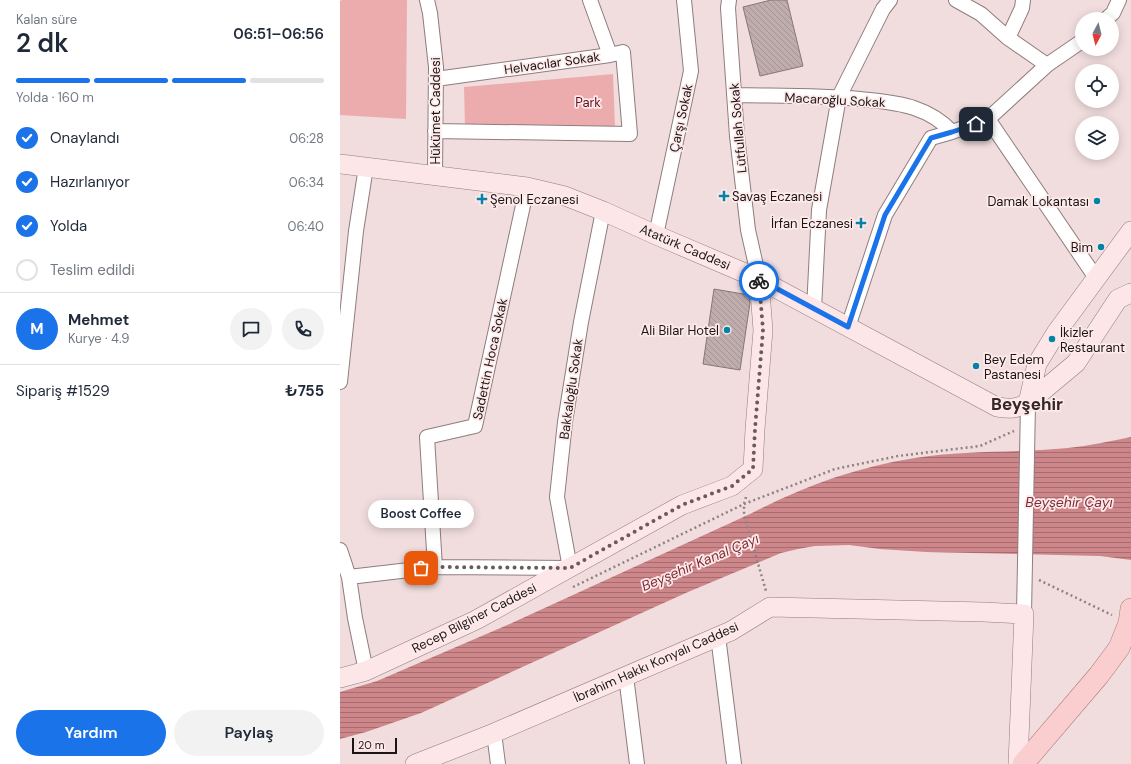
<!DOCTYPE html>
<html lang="tr">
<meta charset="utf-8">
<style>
:root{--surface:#fff;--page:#f2f2f3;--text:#1f2937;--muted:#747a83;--line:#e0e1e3;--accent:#1a73e8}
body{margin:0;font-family:"DM Sans",sans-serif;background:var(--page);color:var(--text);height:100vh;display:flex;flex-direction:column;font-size:15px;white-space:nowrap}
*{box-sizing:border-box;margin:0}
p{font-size:13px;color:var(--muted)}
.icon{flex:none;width:22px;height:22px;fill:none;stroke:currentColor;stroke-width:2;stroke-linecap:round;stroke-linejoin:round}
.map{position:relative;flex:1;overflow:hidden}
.details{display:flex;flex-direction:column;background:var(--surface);width:340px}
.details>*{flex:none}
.needle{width:26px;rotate:187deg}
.buttons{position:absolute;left:735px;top:12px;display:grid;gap:8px}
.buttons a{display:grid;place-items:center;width:44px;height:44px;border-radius:50%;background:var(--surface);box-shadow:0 2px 10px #0003;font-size:20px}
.scale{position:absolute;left:12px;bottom:10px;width:45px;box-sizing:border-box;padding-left:4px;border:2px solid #1c1515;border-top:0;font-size:11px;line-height:14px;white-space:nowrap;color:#1c1515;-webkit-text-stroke:3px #feeaea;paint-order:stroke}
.pin{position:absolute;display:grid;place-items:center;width:34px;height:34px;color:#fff;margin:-17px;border-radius:8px;box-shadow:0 2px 6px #0006}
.courier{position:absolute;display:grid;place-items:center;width:40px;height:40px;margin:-20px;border:3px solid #1a73e8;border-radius:50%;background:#fff;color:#222;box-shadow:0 1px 5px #0007}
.bubble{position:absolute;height:28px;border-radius:14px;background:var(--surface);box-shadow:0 2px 10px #0003;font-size:13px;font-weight:600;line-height:28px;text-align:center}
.headline em{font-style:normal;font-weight:600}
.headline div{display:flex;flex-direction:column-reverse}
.headline{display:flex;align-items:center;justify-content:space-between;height:68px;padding:0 16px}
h1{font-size:26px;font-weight:600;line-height:30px}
.bar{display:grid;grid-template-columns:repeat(4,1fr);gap:6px 4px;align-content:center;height:48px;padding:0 16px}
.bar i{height:5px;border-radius:3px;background:var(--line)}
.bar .active{background:var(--accent)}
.bar p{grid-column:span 4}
.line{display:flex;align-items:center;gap:10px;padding:0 16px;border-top:1px solid var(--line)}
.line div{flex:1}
.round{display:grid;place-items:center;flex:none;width:42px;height:42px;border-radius:21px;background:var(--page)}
ol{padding:0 16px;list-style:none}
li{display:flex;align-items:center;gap:12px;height:44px}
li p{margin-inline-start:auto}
li .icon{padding:4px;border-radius:50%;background:var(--accent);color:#fff;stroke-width:4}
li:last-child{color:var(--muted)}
li i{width:22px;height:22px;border:2px solid var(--line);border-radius:50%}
.primary-button{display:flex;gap:8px;margin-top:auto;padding:8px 16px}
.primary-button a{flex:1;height:46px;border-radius:24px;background:var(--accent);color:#fff;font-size:16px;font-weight:600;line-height:46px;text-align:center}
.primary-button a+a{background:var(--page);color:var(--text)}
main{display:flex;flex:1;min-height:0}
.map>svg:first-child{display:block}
</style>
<main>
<section class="details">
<div class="headline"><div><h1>2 dk</h1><p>Kalan süre</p></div><em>06:51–06:56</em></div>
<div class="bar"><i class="active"></i><i class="active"></i><i class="active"></i><i></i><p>Yolda · 160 m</p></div>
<ol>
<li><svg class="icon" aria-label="check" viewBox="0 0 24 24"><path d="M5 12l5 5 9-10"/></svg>Onaylandı<p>06:28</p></li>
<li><svg class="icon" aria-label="check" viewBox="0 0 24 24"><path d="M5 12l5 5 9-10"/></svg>Hazırlanıyor<p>06:34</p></li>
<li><svg class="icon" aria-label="check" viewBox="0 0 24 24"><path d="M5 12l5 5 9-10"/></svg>Yolda<p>06:40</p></li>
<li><i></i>Teslim edildi</li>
</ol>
<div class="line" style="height:72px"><b class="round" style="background:var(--accent);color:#fff">M</b><div><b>Mehmet</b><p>Kurye · 4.9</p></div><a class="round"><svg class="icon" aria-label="chat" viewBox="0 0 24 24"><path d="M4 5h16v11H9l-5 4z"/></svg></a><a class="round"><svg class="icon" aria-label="phone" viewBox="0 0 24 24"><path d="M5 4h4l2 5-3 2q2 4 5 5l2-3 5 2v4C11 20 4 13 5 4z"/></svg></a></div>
<div class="line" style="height:52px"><div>Sipariş #1529</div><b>₺755</b></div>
<div class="primary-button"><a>Yardım</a><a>Paylaş</a></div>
</section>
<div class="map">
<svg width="791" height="764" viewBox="0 0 791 764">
<defs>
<pattern id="water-rules" width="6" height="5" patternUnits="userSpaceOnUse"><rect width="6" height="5" fill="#cd8689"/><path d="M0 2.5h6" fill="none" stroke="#a66c6f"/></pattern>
<pattern id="building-back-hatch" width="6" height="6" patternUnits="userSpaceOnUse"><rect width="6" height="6" fill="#bfacac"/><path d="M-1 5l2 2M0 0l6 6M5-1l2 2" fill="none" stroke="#a49393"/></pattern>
</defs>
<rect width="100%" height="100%" fill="#f1dddd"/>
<path fill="#ecacae" d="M 2,0 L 67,0 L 66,119 L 0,115 L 0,1 Z
M 273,74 L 275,127 L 125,126 L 124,87 Z"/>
<path fill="url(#water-rules)" d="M 791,437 L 791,560 L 760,556 L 586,552 L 540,549 L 509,545 L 475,546 L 458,549 L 441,553 L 348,592 L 81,713 L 26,732 L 0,739 L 0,692 L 37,681 L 165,626 L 410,514 C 462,487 516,467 575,458 C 625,450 677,453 728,448 C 749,446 770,441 791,437 Z"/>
<path fill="url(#building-back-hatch)" stroke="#887676" d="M 431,0 L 447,0 L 463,66 L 420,76 L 403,7 Z
M 374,289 L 409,295 L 410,303 L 400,370 L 363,364 Z"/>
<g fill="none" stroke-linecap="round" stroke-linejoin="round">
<defs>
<path id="street" d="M 87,0 L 90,13 L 96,67 L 95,175
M 389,0 L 388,8 L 397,136 L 408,230 L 419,279
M 616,0 L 641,14 L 668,38 L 707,65
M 766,19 L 773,13 L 779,0
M 668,38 L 682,8 L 683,0
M 96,79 L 270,55 L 250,0
M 394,95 C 436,96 478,95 520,99 C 538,101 557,102 574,108 C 589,113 602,121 612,132
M 648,119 L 756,278
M 95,131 L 290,134 L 283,52 L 270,55
M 316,235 L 351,71 L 344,0
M 474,309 L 479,210 L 499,97 L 543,9 L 550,0
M 508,327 L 545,215 L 591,138 L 612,132 L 648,119 L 707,65 L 742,41
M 0,382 L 16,231 L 26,167
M 0,550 L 9,577 L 95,567 L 230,568 L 217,497 L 225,422 L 241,322 L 263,211
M 95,567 L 87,437 L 135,426 L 187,187
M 9,577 L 15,618 L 26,671
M 684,614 L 688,403
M 378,636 L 394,764
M 286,676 L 297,764
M 154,733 L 158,764"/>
<path id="secondary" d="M 0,164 L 187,187 L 225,196 L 263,211 L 316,235 L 419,279 L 657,407 C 670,409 676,409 688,403 L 736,363 L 778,299 L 791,293
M 688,403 L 697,364 L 716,333 L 791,231
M 0,678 L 26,671 L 136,620 L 342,505 L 392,486 L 413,469 L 415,429 L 423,330 L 419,279
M 75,764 L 154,733 L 391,631 L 430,607 L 644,612 L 684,614 L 678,764"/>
<path id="primary" d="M 683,764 L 759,675 L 779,648 L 789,623 L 791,609"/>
</defs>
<use href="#street" stroke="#8f7d7d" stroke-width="16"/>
<use href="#secondary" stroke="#8f7d7d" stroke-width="20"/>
<use href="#primary" stroke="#aa7779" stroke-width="22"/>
<path stroke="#908282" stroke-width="2.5" stroke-dasharray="2 3" stroke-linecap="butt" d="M 406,497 L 404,504 L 404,515 L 426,591
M 699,580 L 772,615
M 233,587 L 404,504 L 495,469 L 558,456 L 640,446 L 674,431"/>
<use href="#street" stroke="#fff" stroke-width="14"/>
<use href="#secondary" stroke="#fce6e7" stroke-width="19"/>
<use href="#primary" stroke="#facdcf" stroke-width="21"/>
</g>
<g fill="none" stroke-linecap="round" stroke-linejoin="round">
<path stroke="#675b5b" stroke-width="4" stroke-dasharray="0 7.2" d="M 81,568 L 95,567 L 230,568 L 342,505 L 392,486 L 413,469 L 415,429 L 423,330 L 419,281"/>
<path stroke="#1a73e8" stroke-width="5" d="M 419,281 L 419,279 L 508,327 L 545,215 L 591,138 L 612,132 L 636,124"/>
</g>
<g fill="#0482a7" stroke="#feeaea" stroke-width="1.5">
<path d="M382 190h4v4h4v4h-4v4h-4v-4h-4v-4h4z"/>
<path d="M140 193h4v4h4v4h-4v4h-4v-4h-4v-4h4z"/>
<circle cx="757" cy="201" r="4"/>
<path d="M519 217h4v4h4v4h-4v4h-4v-4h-4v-4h4z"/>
<circle cx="761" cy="247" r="4"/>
<circle cx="387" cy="330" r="4"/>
<circle cx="712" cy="339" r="4"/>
<circle cx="636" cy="366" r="4"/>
</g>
<g text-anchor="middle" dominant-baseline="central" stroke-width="3.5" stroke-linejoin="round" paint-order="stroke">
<g font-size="13" fill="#1c1515" stroke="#feeaea">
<text transform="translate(212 63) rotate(-8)">Helvacılar Sokak</text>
<text transform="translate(495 100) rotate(3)">Macaroğlu Sokak</text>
<text transform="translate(95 111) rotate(-90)">Hükümet Caddesi</text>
<text transform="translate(341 118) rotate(-78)">Çarşı Sokak</text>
<text transform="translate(398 128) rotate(-95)">Lütfullah Sokak</text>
<text transform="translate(345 247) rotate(23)">Atatürk Caddesi</text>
<text transform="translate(150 359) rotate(-78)">Sadettin Hoca Sokak</text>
<text transform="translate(231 389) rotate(-82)">Bakkaloğlu Sokak</text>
<text transform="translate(134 618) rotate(-27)">Recep Bilginer Caddesi</text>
<text transform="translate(316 662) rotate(-24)">İbrahim Hakkı Konyalı Caddesi</text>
</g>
<g font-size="13" fill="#650f1f" stroke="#feeaea">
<text x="248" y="102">Park</text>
</g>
<g font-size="13" fill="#1c1515" stroke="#feeaea" text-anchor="start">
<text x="392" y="196">Savaş Eczanesi</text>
<text x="150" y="199">Şenol Eczanesi</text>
<text x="749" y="201" text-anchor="end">Damak Lokantası</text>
<text x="513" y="223" text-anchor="end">İrfan Eczanesi</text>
<text x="753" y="247" text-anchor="end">Bim</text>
<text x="379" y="330" text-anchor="end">Ali Bilar Hotel</text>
<text x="720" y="332">İkizler<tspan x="720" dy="15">Restaurant</tspan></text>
<text x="644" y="359">Bey Edem<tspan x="644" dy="15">Pastanesi</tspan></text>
</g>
<g font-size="14" font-style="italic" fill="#812c36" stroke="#feeaea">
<text x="729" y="502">Beyşehir Çayı</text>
<text transform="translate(360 562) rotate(-23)">Beyşehir Kanal Çayı</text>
</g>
<g font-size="17" font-weight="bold" fill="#342526" stroke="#feeaea">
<text x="687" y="404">Beyşehir</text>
</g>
</g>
</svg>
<div class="buttons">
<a><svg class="needle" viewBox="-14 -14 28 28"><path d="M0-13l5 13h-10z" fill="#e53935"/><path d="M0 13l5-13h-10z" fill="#747a83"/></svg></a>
<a><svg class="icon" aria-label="locate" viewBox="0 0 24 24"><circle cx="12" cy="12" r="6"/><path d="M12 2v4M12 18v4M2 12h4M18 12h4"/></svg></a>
<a><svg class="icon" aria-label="layers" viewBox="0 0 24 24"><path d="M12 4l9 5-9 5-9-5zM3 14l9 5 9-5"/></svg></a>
</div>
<div class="scale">20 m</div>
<div class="pin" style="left:81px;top:568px;background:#ea580c"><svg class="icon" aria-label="bag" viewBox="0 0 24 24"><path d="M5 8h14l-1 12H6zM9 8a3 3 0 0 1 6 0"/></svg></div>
<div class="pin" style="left:636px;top:124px;background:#1f2937"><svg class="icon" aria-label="home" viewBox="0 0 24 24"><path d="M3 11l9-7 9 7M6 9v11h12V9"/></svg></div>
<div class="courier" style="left:419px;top:281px"><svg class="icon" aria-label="bike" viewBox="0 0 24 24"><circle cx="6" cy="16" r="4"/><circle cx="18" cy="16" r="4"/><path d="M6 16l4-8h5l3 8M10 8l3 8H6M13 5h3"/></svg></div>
<div class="bubble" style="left:28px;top:500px;width:106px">Boost Coffee</div>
</div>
</main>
